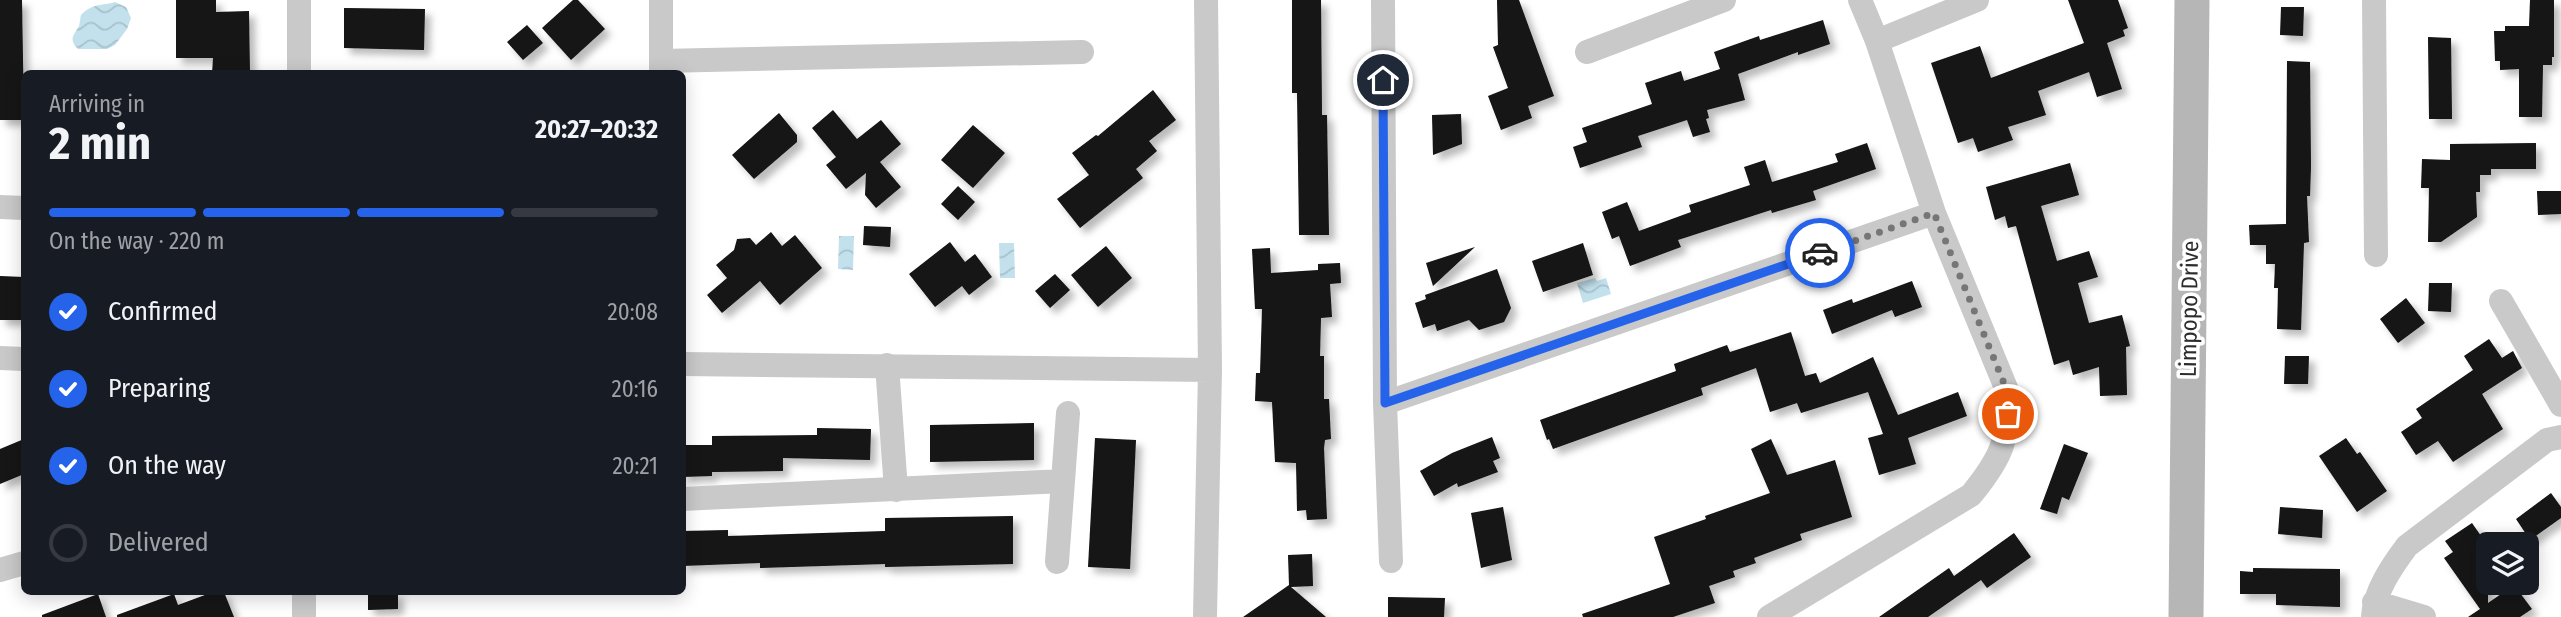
<!DOCTYPE html>
<meta charset="utf-8">
<style>
:root{--surface:#171b24;--page:#20242c;--text:#f1f3f6;--muted:#9ea1a6;--line:#363941;--accent:#2563eb}
body{margin:0;font-family:"Fira Sans Condensed",sans-serif;background:var(--page);color:var(--text);height:100vh;display:flex;flex-direction:column;font-size:26px;white-space:nowrap}
*{box-sizing:border-box;margin:0}
p{font-size:23px;color:var(--muted)}
.icon{flex:none;width:38px;height:38px;fill:none;stroke:currentColor;stroke-width:2;stroke-linecap:round;stroke-linejoin:round}
.map{position:relative;flex:1;overflow:hidden}
.details{position:absolute;left:21px;top:70px;width:665px;height:525px;display:flex;flex-direction:column;background:var(--surface);border-radius:10px;box-shadow:0 4px 18px #0003}
.details>*{flex:none}
.controls{position:absolute;left:2476px;top:532px;display:grid;gap:14px}
.controls a{display:grid;place-items:center;width:63px;height:63px;border-radius:10px;background:var(--surface);box-shadow:0 4px 18px #0003;font-size:35px}
.pin{position:absolute;display:grid;place-items:center;width:60px;height:60px;color:#fff;margin:-30px;border:4px solid #fff;border-radius:50%;box-shadow:0 2px 7px #0007}
.courier{position:absolute;display:grid;place-items:center;width:70px;height:70px;margin:-35px;border:5px solid #2563eb;border-radius:50%;background:#fff;color:#222;box-shadow:0 2px 9px #0007}
.head em{font-style:normal;font-weight:700}
.head div{display:flex;flex-direction:column-reverse}
.head{display:flex;align-items:center;justify-content:space-between;height:119px;padding:0 28px}
h1{font-size:46px;font-weight:700;line-height:52px}
.bar{display:grid;grid-template-columns:repeat(4,1fr);gap:10px 7px;align-content:center;height:84px;padding:0 28px}
.bar i{height:9px;border-radius:5px;background:var(--line)}
.bar .selected{background:var(--accent)}
.bar p{grid-column:span 4}
ol{padding:0 28px;list-style:none}
li{display:flex;align-items:center;gap:21px;height:77px}
li p{margin-inline-start:auto}
li .icon{padding:7px;border-radius:50%;background:var(--accent);color:#fff;stroke-width:4}
li:last-child{color:var(--muted)}
li i{width:38px;height:38px;border:4px solid var(--line);border-radius:50%}
.map>svg:first-child{display:block}
</style>
<div class="map">
<svg width="2561" height="617" viewBox="0 0 2561 617">
<defs>
<pattern id="water-waves" width="16" height="10" patternUnits="userSpaceOnUse" patternTransform="scale(1.75)"><rect width="16" height="10" fill="#c2e1ec"/><path d="M0 5q4-4 8 0t8 0" fill="none" stroke="#a7c1cb"/></pattern>
<filter id="shadow"><feDropShadow dx="6" dy="6" stdDeviation="3.5" flood-color="#0004"/></filter>
</defs>
<rect width="100%" height="100%" fill="#fff"/>
<path fill="url(#water-waves)" d="M 115,2 L 126,7 L 131,18 L 127,29 L 115,45 L 107,49 L 78,49 C 68,39 74,35 79,26 C 80,22 80,19 81,15 C 92,3 102,6 115,2 Z
M 839,236 L 854,236 L 853,270 L 838,269 Z
M 999,243 L 1014,243 L 1015,278 L 1000,278 Z
M 1606,278 L 1611,294 L 1583,303 L 1577,283 L 1595,278 L 1597,281 Z"/>
<path fill="#131313" filter="url(#shadow)" d="M 0,0 L 22,0 L 24,120 L 0,120 Z
M 176,0 L 216,0 L 216,12 L 249,11 L 250,74 L 212,74 L 213,58 L 176,58 Z
M 573,0 L 578,0 L 605,29 L 571,60 L 542,28 Z
M 1292,0 L 1321,0 L 1322,115 L 1327,115 L 1329,235 L 1299,235 L 1297,93 L 1292,93 Z
M 1497,0 L 1519,0 L 1554,96 L 1528,106 L 1532,118 L 1501,130 L 1488,96 L 1508,88 L 1493,47 L 1498,45 Z
M 2068,0 L 2118,0 L 2128,28 L 2123,30 L 2125,36 L 2107,43 L 2122,89 L 2097,97 L 2089,72 L 2038,91 L 2046,115 L 2008,127 L 2013,140 L 1978,152 L 1973,138 L 1958,143 L 1931,63 L 1980,46 L 1991,78 L 2084,43 Z
M 2530,0 L 2554,0 L 2554,57 L 2552,57 L 2552,65 L 2543,65 L 2542,117 L 2519,117 L 2519,69 L 2500,70 L 2500,61 L 2495,61 L 2494,31 L 2505,31 L 2505,26 L 2529,26 Z
M 2281,7 L 2304,7 L 2303,36 L 2280,35 Z
M 344,8 L 425,9 L 424,50 L 344,48 Z
M 1823,20 L 1830,44 L 1798,55 L 1798,52 L 1738,74 L 1745,100 L 1707,110 L 1709,118 L 1706,119 L 1710,132 L 1693,137 L 1687,120 L 1638,136 L 1642,147 L 1580,168 L 1573,147 L 1587,142 L 1582,128 L 1652,104 L 1645,83 L 1681,71 L 1684,81 L 1720,69 L 1714,52 L 1759,36 L 1760,40 Z
M 527,25 L 543,43 L 523,60 L 507,42 Z
M 2428,37 L 2451,38 L 2452,119 L 2429,119 Z
M 2287,61 L 2310,62 L 2311,167 L 2310,196 L 2307,196 L 2309,242 L 2304,243 L 2301,330 L 2277,329 L 2278,288 L 2274,288 L 2275,264 L 2266,264 L 2266,245 L 2250,245 L 2249,225 L 2286,224 Z
M 1153,90 L 1176,120 L 1149,141 L 1157,151 L 1136,169 L 1143,178 L 1080,228 L 1057,199 L 1089,175 L 1072,153 L 1096,135 L 1098,136 Z
M 833,110 L 857,139 L 881,120 L 901,144 L 880,162 L 901,187 L 876,208 L 865,195 L 866,173 L 846,189 L 826,165 L 836,157 L 812,128 Z
M 779,113 L 797,135 L 797,142 L 754,179 L 732,155 Z
M 1461,114 L 1462,144 L 1433,155 L 1432,115 Z
M 973,125 L 1005,153 L 973,188 L 941,160 Z
M 1867,143 L 1876,169 L 1813,191 L 1816,200 L 1772,213 L 1771,210 L 1678,240 L 1681,247 L 1630,266 L 1619,236 L 1612,239 L 1602,212 L 1627,202 L 1639,231 L 1691,212 L 1689,205 L 1750,185 L 1744,167 L 1765,160 L 1772,182 L 1838,162 L 1835,154 Z
M 2536,143 L 2536,169 L 2491,169 L 2491,175 L 2480,175 L 2480,192 L 2476,192 L 2477,217 L 2441,242 L 2428,242 L 2429,188 L 2421,188 L 2422,159 L 2450,160 L 2450,144 Z
M 2070,163 L 2079,195 L 2041,206 L 2057,261 L 2089,251 L 2098,277 L 2078,283 L 2089,323 L 2122,315 L 2130,346 L 2126,347 L 2127,395 L 2100,396 L 2099,367 L 2073,375 L 2069,360 L 2054,365 L 2016,226 L 2008,228 L 2005,216 L 1995,220 L 1986,187 Z
M 958,186 L 975,202 L 958,220 L 941,204 Z
M 2537,191 L 2561,191 L 2561,214 L 2538,215 Z
M 864,226 L 891,227 L 890,247 L 863,245 Z
M 771,232 L 782,246 L 795,235 L 822,268 L 780,305 L 760,281 L 722,313 L 707,295 L 727,278 L 716,265 L 734,250 L 737,239 L 750,238 L 756,245 Z
M 950,242 L 965,262 L 975,254 L 992,277 L 969,295 L 962,286 L 935,307 L 909,274 Z
M 1583,243 L 1593,275 L 1543,292 L 1532,261 Z
M 1106,246 L 1132,278 L 1098,307 L 1071,275 Z
M 1475,247 L 1433,286 L 1426,263 Z
M 1270,248 L 1271,273 L 1318,270 L 1318,264 L 1340,263 L 1341,283 L 1330,284 L 1332,317 L 1321,318 L 1320,356 L 1324,356 L 1324,399 L 1329,399 L 1331,439 L 1325,440 L 1324,448 L 1327,519 L 1307,520 L 1306,510 L 1297,511 L 1296,463 L 1275,462 L 1272,402 L 1255,401 L 1256,373 L 1260,373 L 1262,309 L 1255,309 L 1252,249 Z
M 1497,269 L 1511,308 L 1504,322 L 1479,330 L 1469,320 L 1437,331 L 1435,324 L 1423,328 L 1415,303 L 1426,299 L 1425,295 Z
M 1055,274 L 1070,290 L 1050,308 L 1035,291 Z
M 0,276 L 24,277 L 24,320 L 0,320 Z
M 1912,281 L 1922,307 L 1895,317 L 1892,310 L 1832,334 L 1823,310 L 1852,299 L 1853,303 Z
M 2429,283 L 2452,283 L 2451,312 L 2428,311 Z
M 2406,298 L 2425,323 L 2398,343 L 2380,319 Z
M 1791,332 L 1805,376 L 1816,373 L 1820,383 L 1873,357 L 1898,415 L 1958,392 L 1967,416 L 1908,438 L 1916,464 L 1879,475 L 1868,438 L 1883,434 L 1868,392 L 1801,413 L 1797,403 L 1770,412 L 1756,368 L 1701,388 L 1703,395 L 1553,449 L 1549,439 L 1547,440 L 1540,420 L 1676,371 L 1674,364 L 1727,345 L 1730,352 Z
M 2489,339 L 2502,358 L 2513,351 L 2522,368 L 2482,394 L 2503,429 L 2453,462 L 2438,441 L 2416,455 L 2401,432 L 2422,418 L 2416,409 L 2473,370 L 2464,356 Z
M 2285,356 L 2309,356 L 2308,384 L 2284,384 Z
M 1034,423 L 1034,460 L 930,462 L 930,425 Z
M 817,428 L 871,429 L 870,460 L 783,458 L 783,471 L 712,472 L 712,476 L 682,477 L 682,445 L 712,445 L 712,436 L 817,435 Z
M 1492,437 L 1500,458 L 1493,461 L 1498,472 L 1458,487 L 1457,483 L 1434,496 L 1420,471 L 1452,453 Z
M 1095,438 L 1136,440 L 1130,569 L 1088,567 Z
M 2346,438 L 2357,454 L 2360,452 L 2387,491 L 2357,512 L 2319,456 Z
M 24,439 L 24,474 L 0,484 L 0,449 Z
M 1771,439 L 1787,475 L 1835,460 L 1852,517 L 1800,534 L 1802,540 L 1754,558 L 1756,563 L 1733,571 L 1735,577 L 1709,586 L 1715,603 L 1673,617 L 1583,617 L 1582,614 L 1670,584 L 1654,537 L 1706,519 L 1705,516 L 1770,493 L 1751,449 Z
M 2064,444 L 2088,453 L 2069,500 L 2062,497 L 2057,514 L 2040,509 Z
M 2551,493 L 2561,507 L 2561,518 L 2530,540 L 2516,519 Z
M 1503,507 L 1512,560 L 1481,568 L 1471,513 Z
M 2280,507 L 2323,510 L 2322,538 L 2278,534 Z
M 1013,516 L 1013,564 L 885,567 L 885,564 L 760,568 L 760,563 L 682,566 L 682,531 L 728,530 L 728,536 L 885,531 L 885,518 Z
M 2472,523 L 2488,546 L 2488,603 L 2514,585 L 2532,609 L 2520,617 L 2468,617 L 2480,609 L 2444,558 L 2453,552 L 2445,541 Z
M 2014,533 L 2031,557 L 1987,588 L 1981,580 L 1928,617 L 1879,617 L 1949,568 L 1954,576 Z
M 1312,554 L 1313,586 L 1291,587 L 1326,617 L 1243,617 L 1289,585 L 1288,555 Z
M 2253,568 L 2340,569 L 2340,607 L 2276,605 L 2276,594 L 2240,594 L 2240,571 L 2253,572 Z
M 213,592 L 224,592 L 234,617 L 117,617 L 117,615 L 174,594 L 178,605 Z
M 368,592 L 398,592 L 398,609 L 368,610 Z
M 98,594 L 106,617 L 42,617 L 42,615 Z
M 1388,597 L 1445,598 L 1444,617 L 1388,617 Z"/>
<g fill="none" stroke-linecap="round" stroke-linejoin="round">
<path stroke="#c9c9c9" stroke-width="24" d="M 1383,0 L 1385,403 L 1391,561
M 2374,0 L 2376,255
M 1877,41 L 1977,0
M 1587,52 L 1724,0
M 661,61 L 1082,52
M 299,74 L 299,0
M 661,74 L 661,0
M 0,207 L 24,208
M 2501,301 L 2561,405
M 0,358 L 24,359
M 682,364 L 1210,370
M 887,365 L 896,490
M 1385,403 L 1934,213
M 682,499 L 1063,481
M 1057,562 L 1068,413
M 0,570 L 24,563
M 304,592 L 304,617
M 2374,602 L 2424,617
M 1205,617 L 1210,370 L 1206,0
M 1769,617 L 1971,495 C 2003,456 2010,438 2006,388 L 1934,213 L 1877,41 L 1860,0
M 2373,617 C 2374,592 2392,566 2407,546 L 2547,440 L 2561,437"/>
<path stroke="#b6b6b6" stroke-width="35" d="M 2186,617 L 2192,0"/>
</g>
<g fill="none" stroke-linecap="round" stroke-linejoin="round">
<path stroke="#767676" stroke-width="7" stroke-dasharray="0 12.6" d="M 1820,253 L 1934,213 L 2006,388 L 2008,414"/>
<path stroke="#2563eb" stroke-width="9" d="M 1383,80 L 1385,403 L 1820,253"/>
</g>
<g text-anchor="middle" dominant-baseline="central" stroke-width="7" stroke-linejoin="round" paint-order="stroke">
<g font-size="23" fill="#2c2c2c" stroke="#fff">
<text transform="translate(2189 309) rotate(-89)">Limpopo Drive</text>
</g>
</g>
</svg>
<div class="controls">
<a><svg class="icon" aria-label="layers" viewBox="0 0 24 24"><path d="M12 4l9 5-9 5-9-5zM3 14l9 5 9-5"/></svg></a>
</div>
<div class="pin" style="left:2008px;top:414px;background:#ea580c"><svg class="icon" aria-label="bag" viewBox="0 0 24 24"><path d="M5 8h14l-1 12H6zM9 8a3 3 0 0 1 6 0"/></svg></div>
<div class="pin" style="left:1383px;top:80px;background:#1f2937"><svg class="icon" aria-label="home" viewBox="0 0 24 24"><path d="M3 11l9-7 9 7M6 9v11h12V9"/></svg></div>
<div class="courier" style="left:1820px;top:253px"><svg class="icon" aria-label="car" viewBox="0 0 24 24"><path d="M5 17H2v-5l4-1 3-4h7l3 4 3 1v5h-3M9 17h6M6 11h13"/><circle cx="7" cy="17" r="2"/><circle cx="17" cy="17" r="2"/></svg></div>
<section class="details">
<div class="head"><div><h1>2 min</h1><p>Arriving in</p></div><em>20:27–20:32</em></div>
<div class="bar"><i class="selected"></i><i class="selected"></i><i class="selected"></i><i></i><p>On the way · 220 m</p></div>
<ol>
<li><svg class="icon" aria-label="check" viewBox="0 0 24 24"><path d="M5 12l5 5 9-10"/></svg>Confirmed<p>20:08</p></li>
<li><svg class="icon" aria-label="check" viewBox="0 0 24 24"><path d="M5 12l5 5 9-10"/></svg>Preparing<p>20:16</p></li>
<li><svg class="icon" aria-label="check" viewBox="0 0 24 24"><path d="M5 12l5 5 9-10"/></svg>On the way<p>20:21</p></li>
<li><i></i>Delivered</li>
</ol>
</section>
</div>
